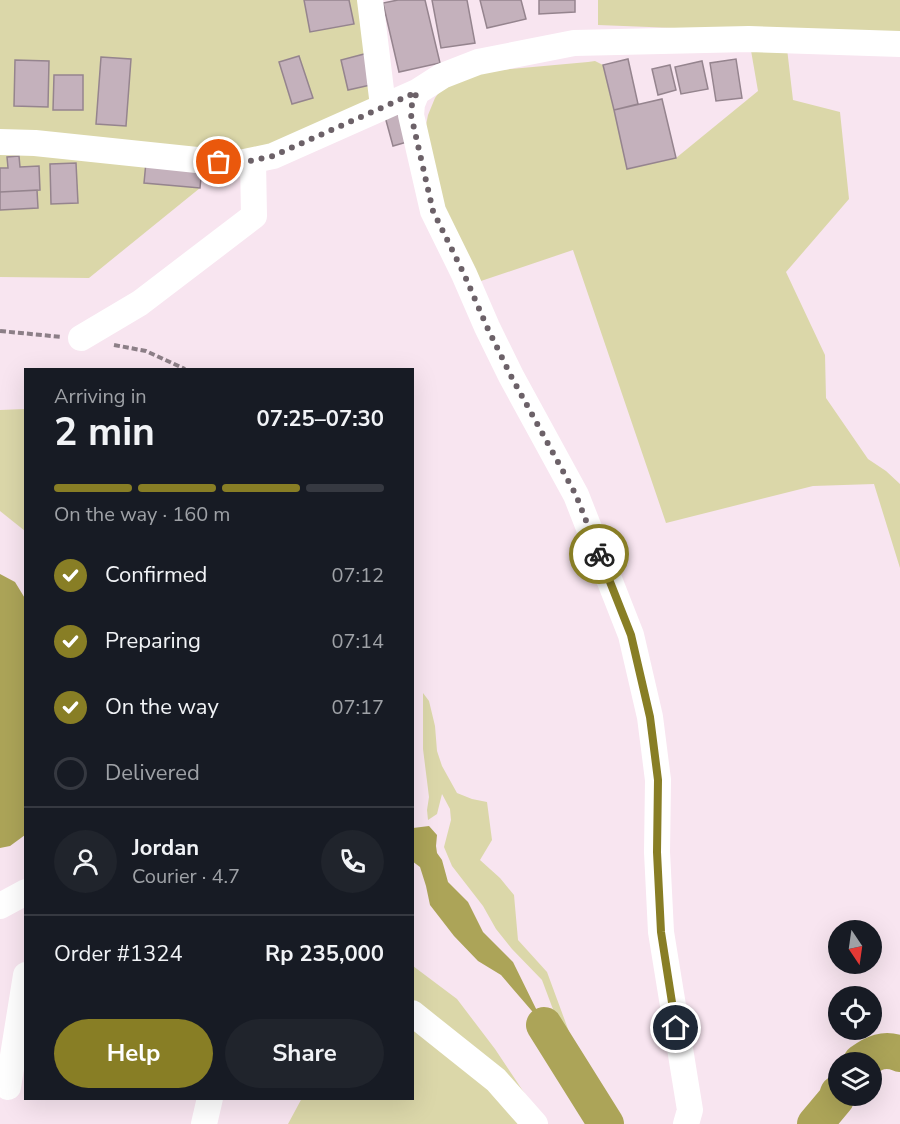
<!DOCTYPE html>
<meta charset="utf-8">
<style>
:root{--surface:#171b24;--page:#20242c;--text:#f1f3f6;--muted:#9ea1a6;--line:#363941;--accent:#887e25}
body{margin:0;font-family:"Nunito Sans",sans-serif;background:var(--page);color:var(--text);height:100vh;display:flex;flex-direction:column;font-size:22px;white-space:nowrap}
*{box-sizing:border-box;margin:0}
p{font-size:20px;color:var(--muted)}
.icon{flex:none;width:33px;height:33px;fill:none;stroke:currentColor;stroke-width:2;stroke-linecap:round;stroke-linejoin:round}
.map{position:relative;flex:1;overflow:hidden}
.panel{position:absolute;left:24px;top:368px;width:390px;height:732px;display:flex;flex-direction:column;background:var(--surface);border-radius:0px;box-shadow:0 6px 24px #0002}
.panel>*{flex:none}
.needle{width:39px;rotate:167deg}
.tools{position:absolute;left:828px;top:920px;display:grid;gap:12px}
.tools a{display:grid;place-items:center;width:54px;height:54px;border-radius:50%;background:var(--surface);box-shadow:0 6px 24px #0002;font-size:30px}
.pin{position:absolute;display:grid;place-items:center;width:51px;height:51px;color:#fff;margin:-26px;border:3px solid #fff;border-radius:50%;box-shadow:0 2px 6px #0007}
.courier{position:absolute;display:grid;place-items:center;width:60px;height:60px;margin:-30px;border:4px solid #887e25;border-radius:50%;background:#fff;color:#222;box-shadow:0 2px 8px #0007}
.overview em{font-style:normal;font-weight:700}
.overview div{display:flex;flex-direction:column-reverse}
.overview{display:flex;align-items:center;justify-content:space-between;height:102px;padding:0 30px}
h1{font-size:39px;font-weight:700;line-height:45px}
.bar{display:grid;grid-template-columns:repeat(4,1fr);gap:9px 6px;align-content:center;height:72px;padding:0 30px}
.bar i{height:8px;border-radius:4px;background:var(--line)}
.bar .active{background:var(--accent)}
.bar p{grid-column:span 4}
.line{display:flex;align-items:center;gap:15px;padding:0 30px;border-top:2px solid var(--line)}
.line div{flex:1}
.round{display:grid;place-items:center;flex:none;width:63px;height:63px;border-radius:32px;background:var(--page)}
ol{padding:0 30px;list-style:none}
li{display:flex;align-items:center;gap:18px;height:66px}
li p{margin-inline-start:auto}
li .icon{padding:6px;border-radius:50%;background:var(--accent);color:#fff;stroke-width:4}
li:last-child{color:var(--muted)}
li i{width:33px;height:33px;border:3px solid var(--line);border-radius:50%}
.button{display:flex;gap:12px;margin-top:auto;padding:12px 30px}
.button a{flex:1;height:69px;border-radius:36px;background:var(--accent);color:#fff;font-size:24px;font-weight:700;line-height:69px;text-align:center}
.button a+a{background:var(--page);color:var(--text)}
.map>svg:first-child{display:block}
</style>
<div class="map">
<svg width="900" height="1124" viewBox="0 0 900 1124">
<rect width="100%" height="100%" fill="#f8e5f0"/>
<path fill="#dbd7a9" d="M 0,0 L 370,0 L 383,106 L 273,156 L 203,161 L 200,188 L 89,278 L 0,277 Z
M 598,0 L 900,0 L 900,37 L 598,25 Z
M 749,39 L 786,40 L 793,100 L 840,112 L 849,199 L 786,272 L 825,355 L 826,398 L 868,459 L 886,471 L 900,484 L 900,568 L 874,484 L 813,486 L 666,523 L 573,250 L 475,283 L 443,204 L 426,125 L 428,115 L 435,98 L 440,91 L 476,72 L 588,62 L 595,61 L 603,65 L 628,169 L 676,158 L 758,91 Z
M 25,409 L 26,409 L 25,531 L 0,511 L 0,410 Z
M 423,693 L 429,701 L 435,726 L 437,751 L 442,766 L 457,793 L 472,799 L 487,802 L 492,840 L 480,860 L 500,878 L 514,895 L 518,940 L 547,972 L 575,1048 L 554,1012 L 542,980 L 512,949 L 496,929 L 483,906 L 452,866 L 444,847 L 451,820 L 450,809 L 442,794 L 437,814 L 428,820 L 427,810 L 429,797 L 423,749 Z
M 413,966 L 457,999 L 495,1049 L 545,1124 L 288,1124 L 302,1098 L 412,1098 Z"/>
<path fill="#aca458" d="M 0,574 L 15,582 L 26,600 L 25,835 L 10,846 L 0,848 Z
M 429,826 L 437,835 L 436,846 L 437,853 L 442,860 L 448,882 L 468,902 L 483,932 L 513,962 L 544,1025 L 501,975 L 478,961 L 454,936 L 430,905 L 426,886 L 420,867 L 412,861 L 413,828 Z"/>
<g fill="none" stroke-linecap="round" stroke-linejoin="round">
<path stroke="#aca458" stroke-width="36" d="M 544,1025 L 606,1124
M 861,1062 C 873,1053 885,1047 900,1054
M 815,1124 L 836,1099 L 838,1093"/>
</g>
<path fill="#c4b1bc" stroke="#95848e" stroke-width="1.5" d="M 304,0 L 349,0 L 354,24 L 310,32 Z
M 398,0 L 425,0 L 440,63 L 399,72 L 383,3 Z
M 432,0 L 467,0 L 475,43 L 441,48 Z
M 480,0 L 521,0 L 526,19 L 487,28 Z
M 539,0 L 575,0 L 575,12 L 539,14 Z
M 368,53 L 375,84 L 348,90 L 341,60 Z
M 299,56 L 313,98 L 292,104 L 279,62 Z
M 101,57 L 131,59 L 126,126 L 96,124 Z
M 628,59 L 638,104 L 614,110 L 603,65 Z
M 736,59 L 742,98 L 716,101 L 710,63 Z
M 15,60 L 49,61 L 48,107 L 14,106 Z
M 702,61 L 708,89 L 681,94 L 675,67 Z
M 670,65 L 676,90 L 658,95 L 652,69 Z
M 54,75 L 83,75 L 83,110 L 53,110 Z
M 662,99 L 676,158 L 627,169 L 614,110 Z
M 398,109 L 407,142 L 393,146 L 384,113 Z
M 19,156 L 20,167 L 39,166 L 40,190 L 0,192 L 0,168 L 8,168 L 7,157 Z
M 146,162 L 202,167 L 200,188 L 144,183 Z
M 76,163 L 78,203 L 51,204 L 50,164 Z
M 37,190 L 38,208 L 0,210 L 0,192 Z"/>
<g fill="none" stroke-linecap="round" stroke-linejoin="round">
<path stroke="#8c7f87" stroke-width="4" stroke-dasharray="6 3" stroke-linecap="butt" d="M 0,331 L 62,337
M 114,345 L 146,351 L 185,369"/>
<path stroke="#fff" stroke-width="26" d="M 370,0 L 383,106
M 0,142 L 35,143 L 235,164 L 273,156 L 417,92
M 81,338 L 140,303 L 254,216 L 253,161
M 0,906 L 26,892
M 412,1013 L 496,1080 L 535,1124
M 8,1087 L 26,975
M 204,1124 L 210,1098
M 686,1124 L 690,1110 L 661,932 L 657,852 L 658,780 L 650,717 L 631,635 L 576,495 L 511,376 L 487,327 L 464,274 L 433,211 L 411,115 L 412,104 L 417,92 L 442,76 L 478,62 L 574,43 L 749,39 L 900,44"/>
</g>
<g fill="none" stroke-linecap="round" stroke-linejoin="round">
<path stroke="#6c6168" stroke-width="6" stroke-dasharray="0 10.8" d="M 219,162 L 235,164 L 273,156 L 417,92 L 412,104 L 411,115 L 433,211 L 464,274 L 487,327 L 511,376 L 576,495 L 599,554"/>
<path stroke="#887e25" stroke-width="8" d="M 599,554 L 631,635 L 650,717 L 658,780 L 657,852 L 661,932 L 676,1028"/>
</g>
</svg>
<div class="tools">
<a><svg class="needle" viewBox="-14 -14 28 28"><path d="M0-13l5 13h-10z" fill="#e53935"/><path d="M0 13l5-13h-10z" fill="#9ea1a6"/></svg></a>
<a><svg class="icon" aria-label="locate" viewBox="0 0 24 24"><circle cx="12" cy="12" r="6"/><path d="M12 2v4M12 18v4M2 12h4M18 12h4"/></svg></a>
<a><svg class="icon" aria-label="layers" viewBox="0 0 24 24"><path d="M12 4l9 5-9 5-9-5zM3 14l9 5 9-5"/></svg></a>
</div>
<div class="pin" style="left:219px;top:162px;background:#ea580c"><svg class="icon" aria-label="bag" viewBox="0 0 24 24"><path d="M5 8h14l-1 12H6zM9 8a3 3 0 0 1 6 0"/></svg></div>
<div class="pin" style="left:676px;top:1028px;background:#1f2937"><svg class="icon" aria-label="home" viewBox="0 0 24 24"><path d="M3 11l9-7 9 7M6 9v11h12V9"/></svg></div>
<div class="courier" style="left:599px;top:554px"><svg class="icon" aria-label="bike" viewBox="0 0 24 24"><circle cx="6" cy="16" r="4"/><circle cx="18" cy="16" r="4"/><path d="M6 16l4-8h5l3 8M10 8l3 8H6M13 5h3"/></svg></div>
<section class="panel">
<div class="overview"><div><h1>2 min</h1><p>Arriving in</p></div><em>07:25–07:30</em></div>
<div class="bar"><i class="active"></i><i class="active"></i><i class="active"></i><i></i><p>On the way · 160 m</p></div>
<ol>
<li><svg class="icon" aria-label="check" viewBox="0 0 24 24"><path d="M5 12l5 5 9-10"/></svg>Confirmed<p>07:12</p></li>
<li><svg class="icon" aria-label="check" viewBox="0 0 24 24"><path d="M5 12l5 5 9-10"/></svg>Preparing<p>07:14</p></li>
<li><svg class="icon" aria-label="check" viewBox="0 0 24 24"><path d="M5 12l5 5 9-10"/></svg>On the way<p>07:17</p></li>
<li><i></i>Delivered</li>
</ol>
<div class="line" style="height:108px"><a class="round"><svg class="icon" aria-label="person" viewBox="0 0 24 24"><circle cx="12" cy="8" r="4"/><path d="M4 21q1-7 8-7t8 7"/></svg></a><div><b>Jordan</b><p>Courier · 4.7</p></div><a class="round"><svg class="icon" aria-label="phone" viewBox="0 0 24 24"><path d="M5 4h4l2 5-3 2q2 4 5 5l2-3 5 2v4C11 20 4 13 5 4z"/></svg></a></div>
<div class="line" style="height:78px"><div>Order #1324</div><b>Rp 235,000</b></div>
<div class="button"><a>Help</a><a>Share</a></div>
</section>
</div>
